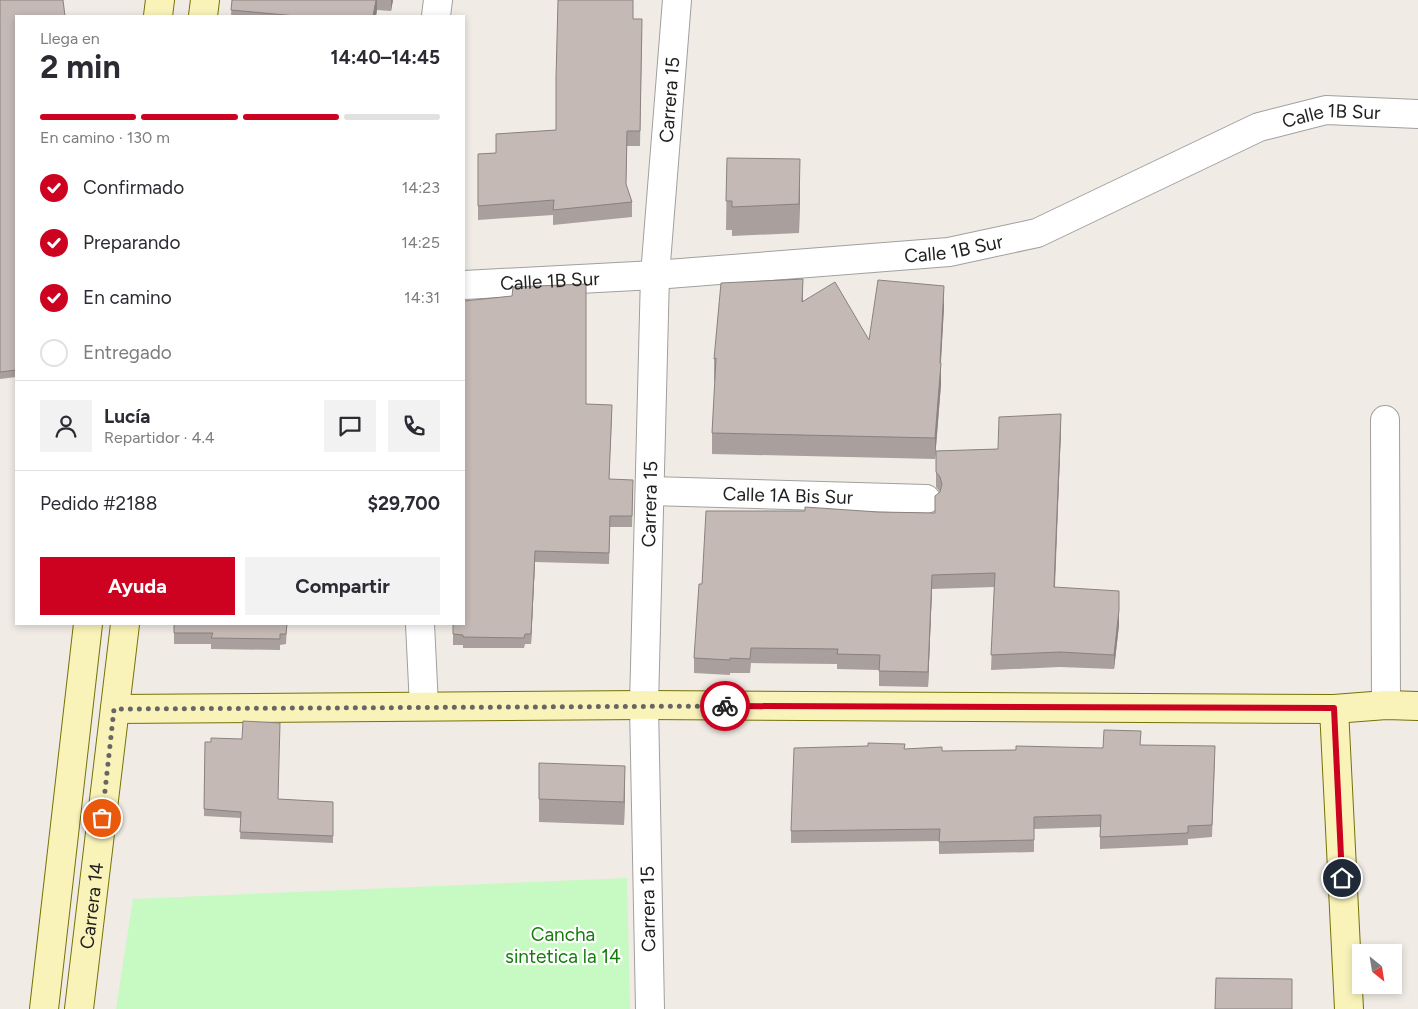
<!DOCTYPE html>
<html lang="es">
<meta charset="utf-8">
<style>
:root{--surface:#fff;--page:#f2f2f3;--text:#2b2b33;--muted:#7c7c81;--line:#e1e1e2;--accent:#cc0220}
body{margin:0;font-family:Figtree,sans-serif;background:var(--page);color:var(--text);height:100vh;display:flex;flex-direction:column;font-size:19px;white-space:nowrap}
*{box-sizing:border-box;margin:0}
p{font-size:16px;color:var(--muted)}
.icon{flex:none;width:28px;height:28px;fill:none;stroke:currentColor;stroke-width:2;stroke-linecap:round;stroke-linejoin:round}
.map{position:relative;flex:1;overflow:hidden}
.panel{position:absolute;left:15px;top:15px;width:450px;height:610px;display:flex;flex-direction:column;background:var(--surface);border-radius:0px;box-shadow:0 2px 8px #0003}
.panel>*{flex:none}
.needle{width:32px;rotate:150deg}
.buttons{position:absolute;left:1352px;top:944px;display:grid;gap:10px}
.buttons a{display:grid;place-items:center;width:50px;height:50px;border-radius:0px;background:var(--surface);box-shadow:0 2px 8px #0003;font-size:25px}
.pin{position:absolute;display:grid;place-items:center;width:42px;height:42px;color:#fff;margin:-21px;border:2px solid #fff;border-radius:50%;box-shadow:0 1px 5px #0007}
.courier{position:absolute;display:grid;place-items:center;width:50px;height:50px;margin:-25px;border:4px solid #cc0220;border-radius:50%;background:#fff;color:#222;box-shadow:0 1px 6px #0007}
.head em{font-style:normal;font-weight:700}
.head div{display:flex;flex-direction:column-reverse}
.head{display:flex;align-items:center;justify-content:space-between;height:85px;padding:0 25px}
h1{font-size:32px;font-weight:700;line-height:38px}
.bar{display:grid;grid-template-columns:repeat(4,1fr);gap:8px 5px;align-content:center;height:60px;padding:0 25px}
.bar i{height:6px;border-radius:4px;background:var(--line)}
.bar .current{background:var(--accent)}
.bar p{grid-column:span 4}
.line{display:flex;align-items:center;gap:12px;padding:0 25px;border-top:1px solid var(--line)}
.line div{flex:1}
.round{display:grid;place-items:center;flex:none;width:52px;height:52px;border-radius:0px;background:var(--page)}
ol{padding:0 25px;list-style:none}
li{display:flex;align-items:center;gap:15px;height:55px}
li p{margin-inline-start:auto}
li .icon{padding:5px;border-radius:50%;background:var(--accent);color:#fff;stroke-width:4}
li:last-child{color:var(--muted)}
li i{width:28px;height:28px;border:2px solid var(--line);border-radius:50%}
.cta{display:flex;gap:10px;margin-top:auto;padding:10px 25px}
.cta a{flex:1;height:58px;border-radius:0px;background:var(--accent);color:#fff;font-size:20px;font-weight:700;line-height:58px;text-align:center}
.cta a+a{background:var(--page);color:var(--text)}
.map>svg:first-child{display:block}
</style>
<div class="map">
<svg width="1418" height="1009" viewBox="0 0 1418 1009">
<rect width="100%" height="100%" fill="#f0ebe5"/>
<path fill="#c7f9c3" d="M 627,878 L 630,1009 L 116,1009 L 133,899 Z"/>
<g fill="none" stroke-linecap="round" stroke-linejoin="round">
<defs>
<g id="street">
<path d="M 436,16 L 438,0"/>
<path id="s1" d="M 464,285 L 655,275 L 949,252 L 1037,233 L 1259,127 L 1326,110 L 1418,114"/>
<path d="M 1385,420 L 1386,705"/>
<path id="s2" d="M 650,491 L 926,499"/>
<path d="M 420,624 L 424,706"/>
<path id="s3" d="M 650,1009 L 644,705 L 655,275 L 677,0"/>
</g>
<g id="secondary">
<path d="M 158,16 L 160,0"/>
<path d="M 203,16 L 205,0"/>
<path d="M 115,709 L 644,705 L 1334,709 L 1386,705 L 1418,706"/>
<path d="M 1334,709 L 1349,1009"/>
<path d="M 44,1009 L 88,624"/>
<path id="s4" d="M 79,1009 L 125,624"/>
</g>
</defs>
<use href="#street" stroke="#a0a0a0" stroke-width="30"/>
<use href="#secondary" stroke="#767206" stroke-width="30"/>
<use href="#street" stroke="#fff" stroke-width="28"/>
<use href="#secondary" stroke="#f9f3ba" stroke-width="28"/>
</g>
<path fill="#a99f9c" d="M 0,0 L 16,16 L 16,377 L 0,379 Z
M 232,0 L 393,0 L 391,11 L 377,10 L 376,16 L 231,16 Z
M 633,19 L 642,34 L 640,146 L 627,146 L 626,185 L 632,202 L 632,217 L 553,225 L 553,215 L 478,220 L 478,154 L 496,153 L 496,134 L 556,130 Z
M 727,158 L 800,188 L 799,233 L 732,236 L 732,230 L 726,230 Z
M 803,301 L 869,340 L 944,307 L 941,363 L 941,384 L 935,459 L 712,454 L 712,433 L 715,380 L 714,380 L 714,359 Z
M 586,404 L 612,415 L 609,479 L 633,490 L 632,527 L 610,527 L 609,564 L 535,562 L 531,644 L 525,644 L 524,648 L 463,648 L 463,645 L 453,645 L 453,624 Z
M 1061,429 L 1055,587 L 1119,625 L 1114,669 L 1060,667 L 991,670 L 994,587 L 932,589 L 928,687 L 879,686 L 879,670 L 837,669 L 837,664 L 751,663 L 750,673 L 730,673 L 730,675 L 694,673 L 694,658 L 702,584 L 878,512 L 935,513 L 940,492 L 936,487 L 936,451 L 998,449 Z
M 287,624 L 286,644 L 280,645 L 280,650 L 211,649 L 211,644 L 174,644 L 174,633 Z
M 205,742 L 278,799 L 333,802 L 333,843 L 240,839 L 241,818 L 204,816 Z
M 1141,745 L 1215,758 L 1212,837 L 1188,839 L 1188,845 L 1100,849 L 1100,827 L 1034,829 L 1034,852 L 939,854 L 939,841 L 791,843 L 791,831 L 905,749 L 942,751 L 1016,750 L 1103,748 Z
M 539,763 L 625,788 L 624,825 L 539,822 Z"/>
<path fill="#89827f" d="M 376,0 L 377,0 L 377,10 L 376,16 L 373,16 Z
M 391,0 L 393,0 L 391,11 Z
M 800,159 L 800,188 L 799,233 L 799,204 Z
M 803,279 L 803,300 L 802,323 L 802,302 Z
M 944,286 L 944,307 L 940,374 L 941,363 L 941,384 L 935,459 L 935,438 L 940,363 Z
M 1061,414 L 1061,429 L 1054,602 L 1054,587 Z
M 535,551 L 535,562 L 531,644 L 531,634 Z
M 932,575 L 932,589 L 928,687 L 928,672 Z
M 1119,610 L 1119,625 L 1114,669 L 1114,655 Z
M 625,766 L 625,788 L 624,825 L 624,802 Z"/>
<path fill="#c4b9b5" stroke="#89827f" d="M 0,0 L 63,0 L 65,16 L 16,16 L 16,370 L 0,372 Z
M 232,0 L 376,0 L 373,16 L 296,16 L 231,10 Z
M 558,0 L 633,0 L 633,19 L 642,19 L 640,131 L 627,131 L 626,184 L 632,202 L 553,210 L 554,200 L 478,206 L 478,154 L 496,153 L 496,134 L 556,130 L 556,78 Z
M 727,158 L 800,159 L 799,204 L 732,207 L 732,201 L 726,201 Z
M 803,279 L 802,302 L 835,282 L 869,340 L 878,280 L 944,286 L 940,363 L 941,363 L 935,438 L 712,433 L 716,358 L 714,359 L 721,283 Z
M 586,284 L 586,404 L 612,405 L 609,479 L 633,480 L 632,516 L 610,516 L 609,553 L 535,551 L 531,634 L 525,634 L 524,638 L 463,637 L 463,635 L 453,634 L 453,624 L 464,624 L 464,301 L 512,296 L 513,287 Z
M 1061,414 L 1054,587 L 1119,591 L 1119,610 L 1114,655 L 1060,652 L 991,655 L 995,573 L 932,575 L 928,672 L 879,671 L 880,655 L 837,654 L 838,649 L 751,648 L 750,659 L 730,658 L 730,660 L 694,658 L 699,584 L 702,584 L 706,511 L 805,511 L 805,507 L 878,512 L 935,513 L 935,496 L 940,492 L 942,484 L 940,477 L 936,472 L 936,451 L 998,449 L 999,417 Z
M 174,624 L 287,624 L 286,634 L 280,634 L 280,639 L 211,638 L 213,633 L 174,633 Z
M 243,721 L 280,723 L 278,799 L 333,802 L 333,836 L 240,832 L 241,812 L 204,809 L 205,742 L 211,742 L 211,738 L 242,739 Z
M 1104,730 L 1141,731 L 1140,745 L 1215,746 L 1212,825 L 1188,826 L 1188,833 L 1100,837 L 1101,815 L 1034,817 L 1034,840 L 939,842 L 940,829 L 791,831 L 794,748 L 868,746 L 868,743 L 905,744 L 904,749 L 942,747 L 942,751 L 1016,750 L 1016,746 L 1103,748 Z
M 539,763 L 625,766 L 624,802 L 539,799 Z
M 1216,978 L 1292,979 L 1292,1009 L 1215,1009 Z"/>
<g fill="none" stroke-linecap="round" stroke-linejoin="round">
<path stroke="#686664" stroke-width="5" stroke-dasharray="0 9" d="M 102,818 L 114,709 L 725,706"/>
<path stroke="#cc0220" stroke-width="6" d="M 725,706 L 1334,708 L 1342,878"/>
</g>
<g text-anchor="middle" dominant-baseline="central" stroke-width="4.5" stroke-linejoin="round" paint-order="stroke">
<g font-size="19" fill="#1f1f1f" stroke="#fff">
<text stroke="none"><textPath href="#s3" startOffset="910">Carrera 15</textPath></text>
<text stroke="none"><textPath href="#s1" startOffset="896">Calle 1B Sur</textPath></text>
<text stroke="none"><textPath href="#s1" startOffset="491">Calle 1B Sur</textPath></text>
<text stroke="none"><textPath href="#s1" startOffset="86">Calle 1B Sur</textPath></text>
<text stroke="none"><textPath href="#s2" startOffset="138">Calle 1A Bis Sur</textPath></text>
<text stroke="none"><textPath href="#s3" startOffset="505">Carrera 15</textPath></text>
<text stroke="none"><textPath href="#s4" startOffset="104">Carrera 14</textPath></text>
<text transform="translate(648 909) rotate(-91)">Carrera 15</text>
</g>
<g font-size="19" fill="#147d0c" stroke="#fff">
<text x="563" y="934">Cancha<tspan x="563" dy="22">sintetica la 14</tspan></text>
</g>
</g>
</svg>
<div class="buttons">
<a><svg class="needle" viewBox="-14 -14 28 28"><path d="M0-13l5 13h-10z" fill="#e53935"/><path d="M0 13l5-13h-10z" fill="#7c7c81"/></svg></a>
</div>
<div class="pin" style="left:102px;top:818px;background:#ea580c"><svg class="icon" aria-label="bag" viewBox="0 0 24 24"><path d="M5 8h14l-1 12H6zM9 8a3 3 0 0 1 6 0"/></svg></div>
<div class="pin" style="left:1342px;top:878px;background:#1f2937"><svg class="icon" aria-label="home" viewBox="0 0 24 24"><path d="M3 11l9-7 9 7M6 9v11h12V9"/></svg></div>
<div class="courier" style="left:725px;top:706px"><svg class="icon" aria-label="bike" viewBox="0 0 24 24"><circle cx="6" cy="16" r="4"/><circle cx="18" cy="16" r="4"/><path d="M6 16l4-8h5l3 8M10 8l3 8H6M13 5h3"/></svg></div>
<section class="panel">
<div class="head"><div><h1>2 min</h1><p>Llega en</p></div><em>14:40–14:45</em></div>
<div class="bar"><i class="current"></i><i class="current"></i><i class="current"></i><i></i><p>En camino · 130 m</p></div>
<ol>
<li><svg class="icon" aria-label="check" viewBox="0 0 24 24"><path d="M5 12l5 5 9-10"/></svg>Confirmado<p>14:23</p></li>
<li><svg class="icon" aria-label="check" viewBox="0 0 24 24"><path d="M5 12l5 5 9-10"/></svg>Preparando<p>14:25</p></li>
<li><svg class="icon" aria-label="check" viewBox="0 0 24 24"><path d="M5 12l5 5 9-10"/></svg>En camino<p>14:31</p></li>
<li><i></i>Entregado</li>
</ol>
<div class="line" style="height:90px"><a class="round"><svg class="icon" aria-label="person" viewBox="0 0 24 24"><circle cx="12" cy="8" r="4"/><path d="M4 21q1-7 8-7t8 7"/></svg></a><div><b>Lucía</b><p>Repartidor · 4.4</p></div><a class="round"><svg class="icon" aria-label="chat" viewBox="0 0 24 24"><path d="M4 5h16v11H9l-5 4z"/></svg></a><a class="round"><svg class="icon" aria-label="phone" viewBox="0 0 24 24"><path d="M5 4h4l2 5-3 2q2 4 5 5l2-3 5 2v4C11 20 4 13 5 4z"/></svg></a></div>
<div class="line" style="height:65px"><div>Pedido #2188</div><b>$29,700</b></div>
<div class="cta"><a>Ayuda</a><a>Compartir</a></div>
</section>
</div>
